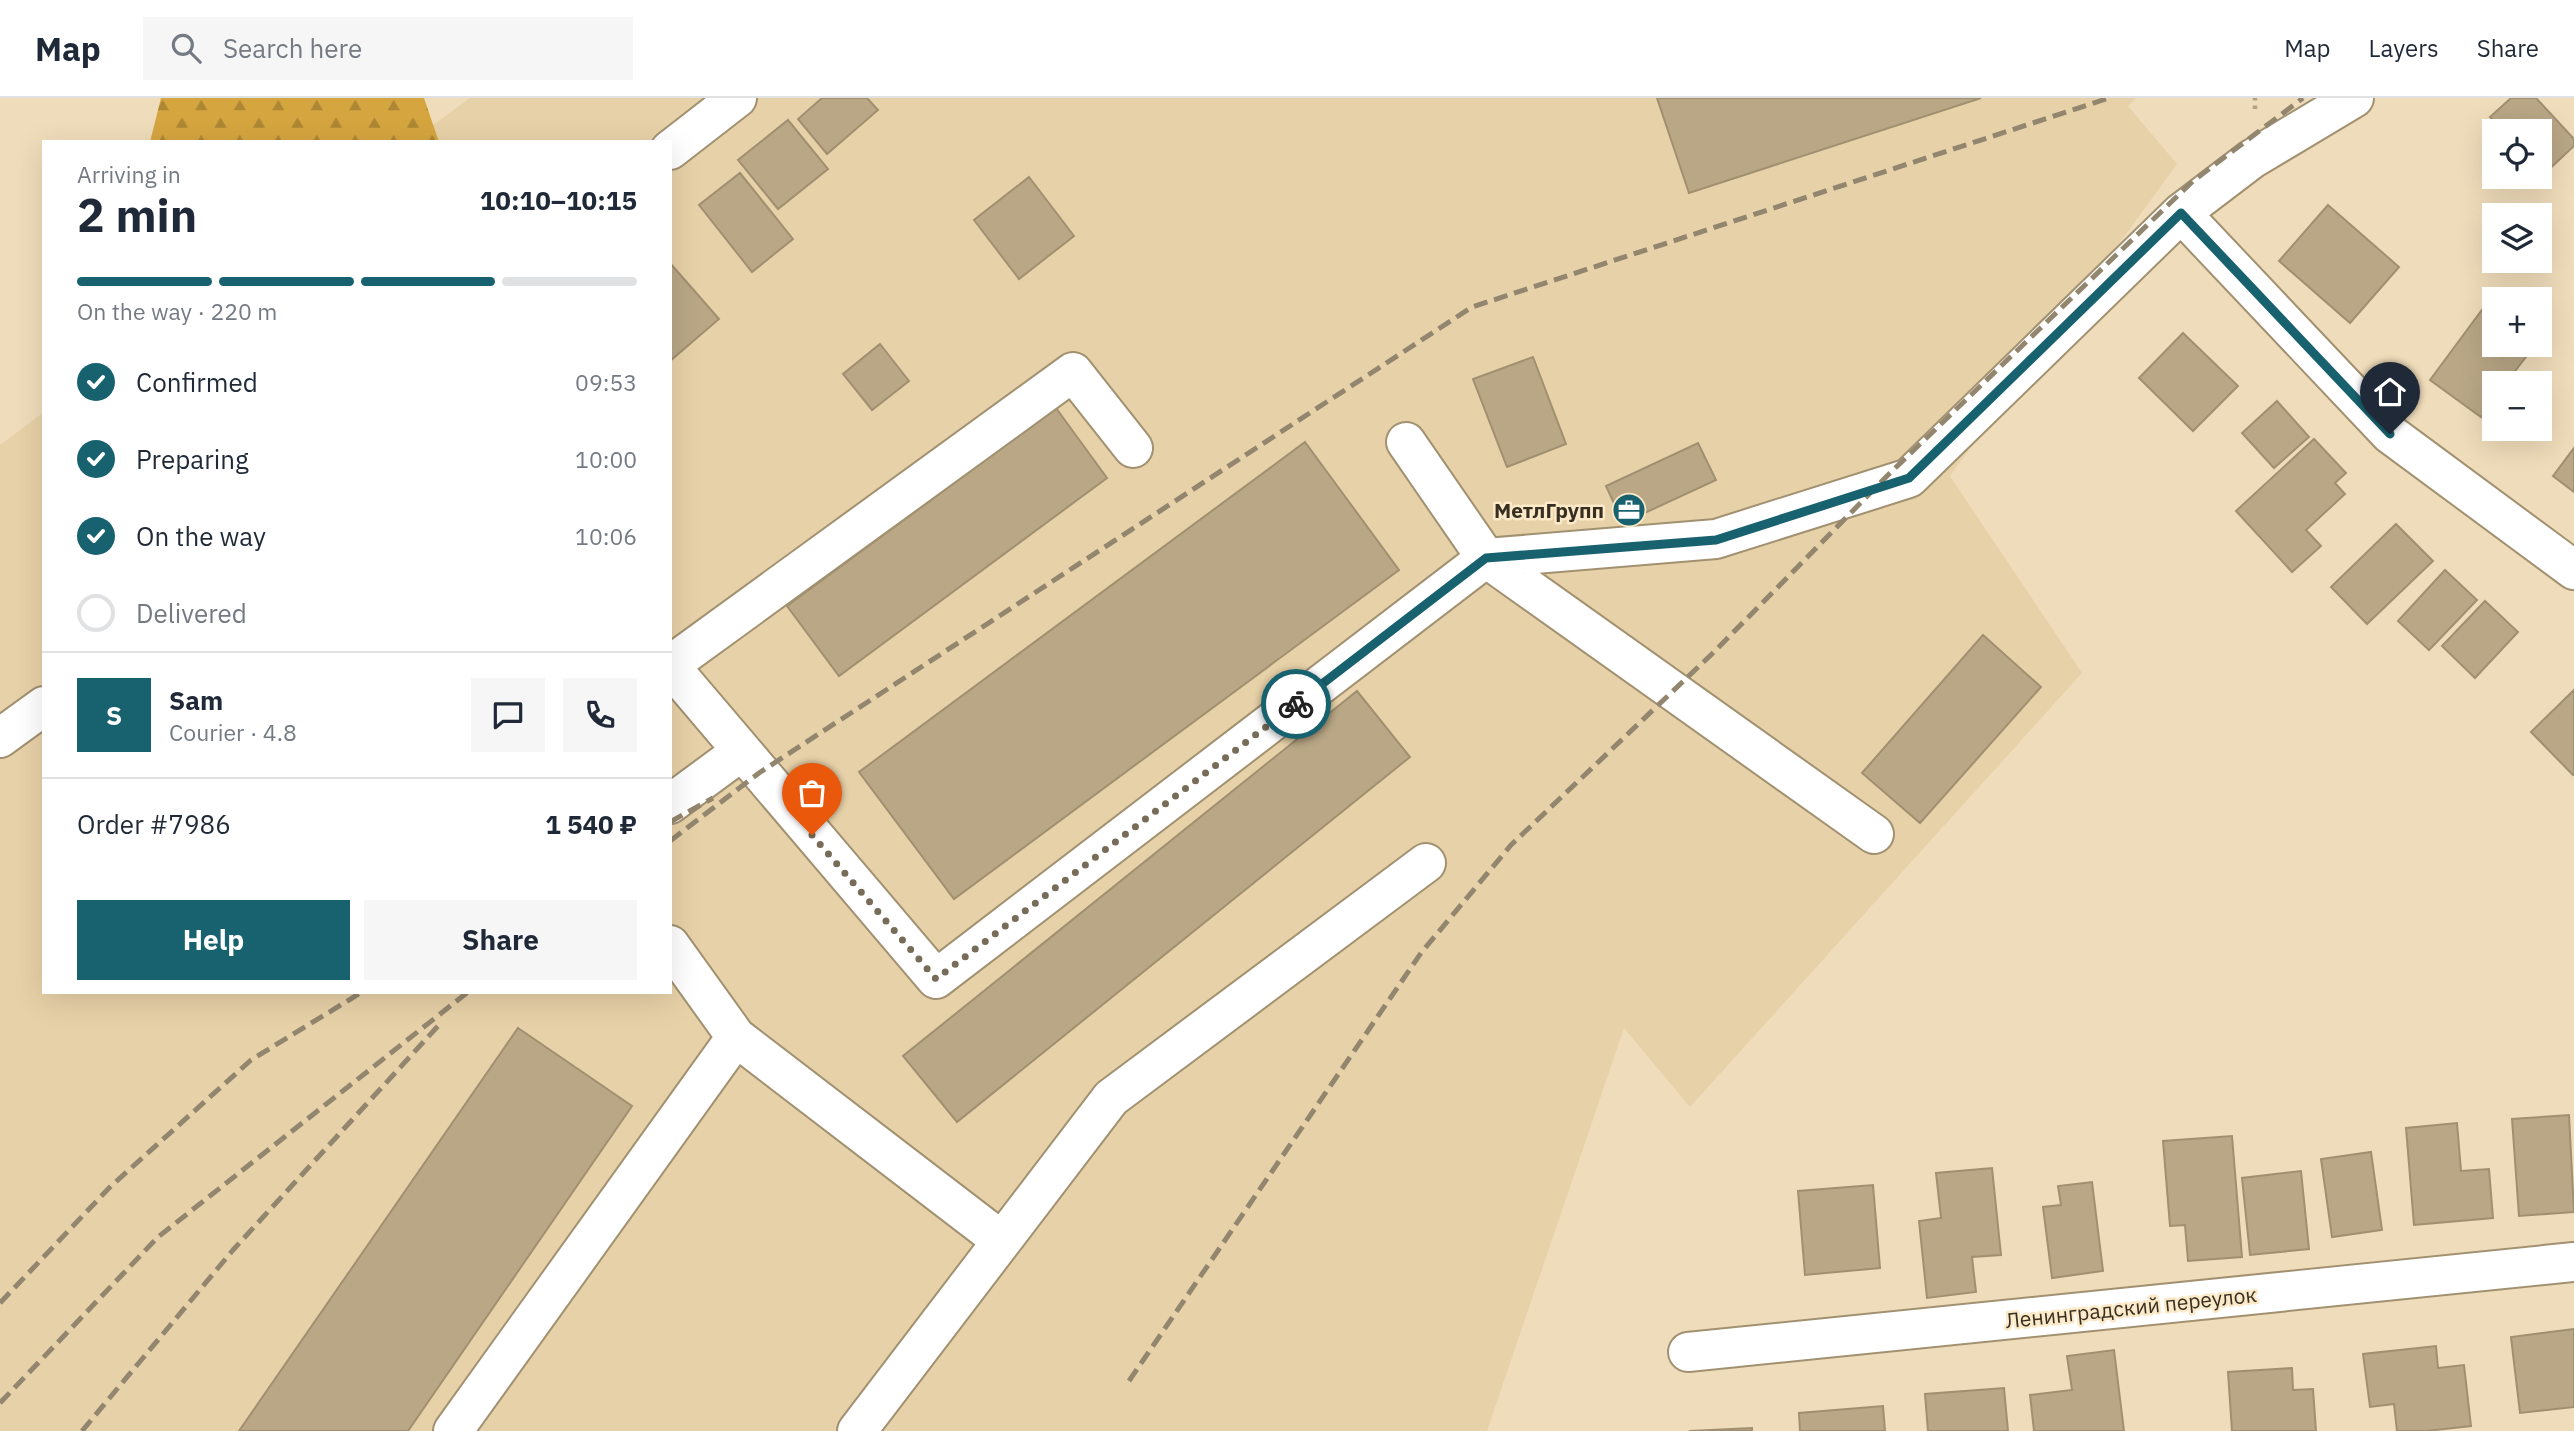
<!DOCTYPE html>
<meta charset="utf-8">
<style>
:root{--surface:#fff;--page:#f6f6f7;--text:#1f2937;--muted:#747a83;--line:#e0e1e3;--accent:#18626f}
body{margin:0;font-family:"IBM Plex Sans",sans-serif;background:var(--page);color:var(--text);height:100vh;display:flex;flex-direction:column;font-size:26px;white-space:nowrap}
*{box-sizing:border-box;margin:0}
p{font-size:23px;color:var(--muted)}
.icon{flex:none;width:38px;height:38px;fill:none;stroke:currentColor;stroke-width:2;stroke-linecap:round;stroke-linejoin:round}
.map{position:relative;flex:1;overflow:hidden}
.sheet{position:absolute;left:42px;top:42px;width:630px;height:854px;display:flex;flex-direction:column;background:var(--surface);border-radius:0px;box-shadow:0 7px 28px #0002}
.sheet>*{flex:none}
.fabs{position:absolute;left:2482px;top:21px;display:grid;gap:14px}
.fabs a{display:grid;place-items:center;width:70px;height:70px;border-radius:0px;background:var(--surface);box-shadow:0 7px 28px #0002;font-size:35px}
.pin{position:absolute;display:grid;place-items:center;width:60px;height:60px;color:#fff;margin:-72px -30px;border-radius:50% 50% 50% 0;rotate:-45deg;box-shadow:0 0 7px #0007}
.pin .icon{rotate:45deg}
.courier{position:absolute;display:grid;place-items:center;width:70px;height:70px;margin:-35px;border:5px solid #18626f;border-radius:50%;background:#fff;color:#222;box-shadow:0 2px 9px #0007}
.headline em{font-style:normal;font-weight:700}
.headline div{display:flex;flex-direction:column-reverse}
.headline{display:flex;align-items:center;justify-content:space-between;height:119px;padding:0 35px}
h1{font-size:46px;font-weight:700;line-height:52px}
.bar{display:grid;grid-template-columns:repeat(4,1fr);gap:10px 7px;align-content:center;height:84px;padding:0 35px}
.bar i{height:9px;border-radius:5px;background:var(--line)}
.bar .selected{background:var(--accent)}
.bar p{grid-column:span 4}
.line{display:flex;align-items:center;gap:18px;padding:0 35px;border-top:2px solid var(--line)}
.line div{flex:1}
.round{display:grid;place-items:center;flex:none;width:74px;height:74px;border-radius:0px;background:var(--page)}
ol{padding:0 35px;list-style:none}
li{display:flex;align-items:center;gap:21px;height:77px}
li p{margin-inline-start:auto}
li .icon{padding:7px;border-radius:50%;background:var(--accent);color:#fff;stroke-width:4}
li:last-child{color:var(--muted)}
li i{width:38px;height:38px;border:4px solid var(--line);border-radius:50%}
.action{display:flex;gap:14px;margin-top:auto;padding:14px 35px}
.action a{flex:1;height:80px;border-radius:0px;background:var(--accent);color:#fff;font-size:28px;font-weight:700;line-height:80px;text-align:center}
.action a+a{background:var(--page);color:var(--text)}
header{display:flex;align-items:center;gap:42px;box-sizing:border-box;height:98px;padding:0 35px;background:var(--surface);border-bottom:2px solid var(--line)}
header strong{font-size:33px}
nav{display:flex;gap:38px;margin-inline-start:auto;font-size:24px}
.search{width:490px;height:63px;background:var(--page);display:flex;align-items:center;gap:18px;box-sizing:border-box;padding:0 24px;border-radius:0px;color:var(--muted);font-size:26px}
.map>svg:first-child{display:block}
</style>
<header>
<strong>Map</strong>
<div class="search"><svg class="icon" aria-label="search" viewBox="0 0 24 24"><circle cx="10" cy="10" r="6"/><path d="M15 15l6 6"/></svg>Search here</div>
<nav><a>Map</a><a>Layers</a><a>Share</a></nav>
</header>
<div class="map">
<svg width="2574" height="1333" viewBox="0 0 2574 1333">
<defs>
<pattern id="forest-firs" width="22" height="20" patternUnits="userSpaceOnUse" patternTransform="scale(1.75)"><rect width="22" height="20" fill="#d5a53f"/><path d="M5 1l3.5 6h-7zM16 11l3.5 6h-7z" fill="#ae8734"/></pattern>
</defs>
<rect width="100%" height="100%" fill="#efdcba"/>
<path fill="#e7d1a8" d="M 470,0 L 2136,0 L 2128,8 L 2177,66 L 1950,378 L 2082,575 L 1690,1009 L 1624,930 L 1487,1333 L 0,1333 L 0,347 L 44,314 L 44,894 L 670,894 L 670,44 L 410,44 Z"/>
<path fill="url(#forest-firs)" d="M 161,0 L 424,0 L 439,44 L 150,44 Z"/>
<path fill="#b9a786" stroke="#a19070" stroke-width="2" d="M 822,0 L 867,0 L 878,12 L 827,56 L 798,21 Z
M 1657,0 L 1981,0 L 1689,95 Z
M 2511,0 L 2536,0 L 2574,41 L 2574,48 L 2543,77 L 2539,72 L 2539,33 L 2503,33 L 2490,19 Z
M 788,22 L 828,71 L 778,111 L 738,62 Z
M 740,75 L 793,141 L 752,174 L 699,107 Z
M 1029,79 L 1074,138 L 1019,181 L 974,122 Z
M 2328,107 L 2399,169 L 2350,225 L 2279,163 Z
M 670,165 L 719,221 L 670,263 Z
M 2496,193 L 2507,201 L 2494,201 L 2494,247 L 2535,247 L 2506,285 L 2494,285 L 2494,302 L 2481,319 L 2430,282 Z
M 2183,235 L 2238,288 L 2193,333 L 2139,280 Z
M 880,246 L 909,283 L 872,312 L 843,276 Z
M 1533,259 L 1566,346 L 1507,369 L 1473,281 Z
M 2277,303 L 2309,339 L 2274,370 L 2242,335 Z
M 1056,310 L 1107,380 L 839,578 L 787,508 Z
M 2314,341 L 2346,375 L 2335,385 L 2345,396 L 2306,432 L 2321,448 L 2292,474 L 2236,413 Z
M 1305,344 L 1399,472 L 954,801 L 859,674 Z
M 1698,345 L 1716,382 L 1623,425 L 1606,388 Z
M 2574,350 L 2574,394 L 2553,378 Z
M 2396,426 L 2433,463 L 2367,526 L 2331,489 Z
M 2445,472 L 2477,502 L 2429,552 L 2398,523 Z
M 2485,503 L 2518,534 L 2475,580 L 2442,548 Z
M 1983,537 L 2041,589 L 1920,725 L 1862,675 Z
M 2574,592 L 2574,676 L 2573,677 L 2531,634 Z
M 1357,593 L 1410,659 L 957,1024 L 903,958 Z
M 518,930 L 632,1008 L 408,1333 L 239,1333 Z
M 2569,1017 L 2574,1114 L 2519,1118 L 2512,1021 Z
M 2457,1025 L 2461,1073 L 2489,1071 L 2493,1120 L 2414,1127 L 2406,1030 Z
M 2232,1038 L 2242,1159 L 2188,1163 L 2185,1127 L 2170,1128 L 2163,1043 Z
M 2371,1054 L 2382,1132 L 2332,1139 L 2321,1061 Z
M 1992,1070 L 2001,1157 L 1972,1159 L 1976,1194 L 1927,1200 L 1919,1123 L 1941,1120 L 1936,1075 Z
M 2301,1073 L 2309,1151 L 2250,1157 L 2242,1080 Z
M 2092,1084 L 2103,1173 L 2052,1180 L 2043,1109 L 2061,1107 L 2058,1088 Z
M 1873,1087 L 1880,1170 L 1805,1177 L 1798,1093 Z
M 2574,1231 L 2574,1309 L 2520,1315 L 2511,1239 Z
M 2436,1248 L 2438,1270 L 2464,1267 L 2471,1328 L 2426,1333 L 2397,1333 L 2394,1306 L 2370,1309 L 2363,1256 Z
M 2114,1252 L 2124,1333 L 2034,1333 L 2030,1297 L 2072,1292 L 2067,1258 Z
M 2292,1270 L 2293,1292 L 2313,1291 L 2316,1333 L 2232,1333 L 2228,1274 Z
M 2004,1290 L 2008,1333 L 1928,1333 L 1925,1296 Z
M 1883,1308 L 1885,1333 L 1800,1333 L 1799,1315 Z
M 1752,1330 L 1752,1333 L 1689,1333 Z"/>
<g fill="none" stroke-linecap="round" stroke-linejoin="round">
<defs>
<path id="minor" d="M 670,52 L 737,0
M 2181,115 L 2390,336 L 2574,472
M 1406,344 L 1486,460 L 1716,441 L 1909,380 L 2181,115 L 2252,61 L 2354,0
M 670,567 L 1073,274 L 1133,350
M 670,568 L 936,881 L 1486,460 L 1874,736
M 0,640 L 44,608
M 670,706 L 742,653
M 670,847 L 736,939 L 1002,1143
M 1688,1254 L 2574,1164
M 453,1333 L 736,939
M 857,1333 L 1111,1000 L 1426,765"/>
</defs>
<use href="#minor" stroke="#a29171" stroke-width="42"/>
<path stroke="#b1a287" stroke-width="4.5" stroke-dasharray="3.5 5" stroke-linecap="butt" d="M 2255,11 L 2255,0"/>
<use href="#minor" stroke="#fff" stroke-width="38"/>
<path stroke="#93866e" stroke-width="5" stroke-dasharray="14 7" stroke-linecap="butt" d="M 670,724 L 713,700
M 670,743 L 759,675 L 1472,209 L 2109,0
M 0,1205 L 110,1089 L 251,962 L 362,894
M 1129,1283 L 1421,855 L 1511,747 L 1714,554 L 1889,376 L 2193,83 L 2303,0
M 0,1305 L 158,1139 L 468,894
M 82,1333 L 233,1152 L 438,928"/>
</g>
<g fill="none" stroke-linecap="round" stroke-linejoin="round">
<path stroke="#776c57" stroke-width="7" stroke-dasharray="0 12.6" d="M 812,737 L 936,881 L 1296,606"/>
<path stroke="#18626f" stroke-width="9" d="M 1296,606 L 1486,460 L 1716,442 L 1909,380 L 2181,115 L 2390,336"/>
</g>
<defs>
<symbol id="office-disc" viewBox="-11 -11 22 22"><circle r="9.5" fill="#18626f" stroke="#fce9c7"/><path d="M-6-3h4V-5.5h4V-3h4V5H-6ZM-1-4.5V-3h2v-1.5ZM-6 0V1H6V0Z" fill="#fff"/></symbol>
</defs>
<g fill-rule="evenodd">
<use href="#office-disc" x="1610" y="393" width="38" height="38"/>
</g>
<g text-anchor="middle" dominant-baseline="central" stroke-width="5" stroke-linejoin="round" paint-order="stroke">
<g font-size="21" font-weight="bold" fill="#362f22" stroke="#fce9c7" text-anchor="end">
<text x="1604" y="412">МетлГрупп</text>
</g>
<g font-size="21" fill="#362f22" stroke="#fce9c7">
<text transform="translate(2131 1209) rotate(-6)">Ленинградский переулок</text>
</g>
</g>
</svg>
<div class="fabs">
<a><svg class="icon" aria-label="locate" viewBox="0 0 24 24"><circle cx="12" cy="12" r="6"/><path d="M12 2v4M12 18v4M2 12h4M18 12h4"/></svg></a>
<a><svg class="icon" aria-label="layers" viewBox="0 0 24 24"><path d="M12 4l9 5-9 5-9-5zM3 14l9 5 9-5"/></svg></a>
<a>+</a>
<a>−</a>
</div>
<div class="pin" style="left:812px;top:737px;background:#ea580c"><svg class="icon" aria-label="bag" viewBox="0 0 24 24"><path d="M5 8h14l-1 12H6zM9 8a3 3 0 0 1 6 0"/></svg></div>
<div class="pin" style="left:2390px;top:336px;background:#1f2937"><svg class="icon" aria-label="home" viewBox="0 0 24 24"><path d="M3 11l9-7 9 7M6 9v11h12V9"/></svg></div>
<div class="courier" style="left:1296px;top:606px"><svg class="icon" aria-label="bike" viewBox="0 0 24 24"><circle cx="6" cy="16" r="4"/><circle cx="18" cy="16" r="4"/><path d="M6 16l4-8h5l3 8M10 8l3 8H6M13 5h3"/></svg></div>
<section class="sheet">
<div class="headline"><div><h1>2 min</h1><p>Arriving in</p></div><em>10:10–10:15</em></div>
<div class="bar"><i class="selected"></i><i class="selected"></i><i class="selected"></i><i></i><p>On the way · 220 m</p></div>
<ol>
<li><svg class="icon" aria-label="check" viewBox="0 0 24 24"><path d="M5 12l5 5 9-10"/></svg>Confirmed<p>09:53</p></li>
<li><svg class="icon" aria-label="check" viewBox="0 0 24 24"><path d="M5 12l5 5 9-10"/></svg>Preparing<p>10:00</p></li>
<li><svg class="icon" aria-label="check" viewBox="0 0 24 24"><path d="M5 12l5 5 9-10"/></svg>On the way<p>10:06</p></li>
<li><i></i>Delivered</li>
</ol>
<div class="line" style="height:126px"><b class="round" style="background:var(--accent);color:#fff">S</b><div><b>Sam</b><p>Courier · 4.8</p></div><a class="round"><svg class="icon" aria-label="chat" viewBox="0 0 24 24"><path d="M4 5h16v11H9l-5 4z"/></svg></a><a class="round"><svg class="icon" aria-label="phone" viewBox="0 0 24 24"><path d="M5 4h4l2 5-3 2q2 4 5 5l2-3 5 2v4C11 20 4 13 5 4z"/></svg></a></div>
<div class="line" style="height:91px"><div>Order #7986</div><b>1 540 ₽</b></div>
<div class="action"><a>Help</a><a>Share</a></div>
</section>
</div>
